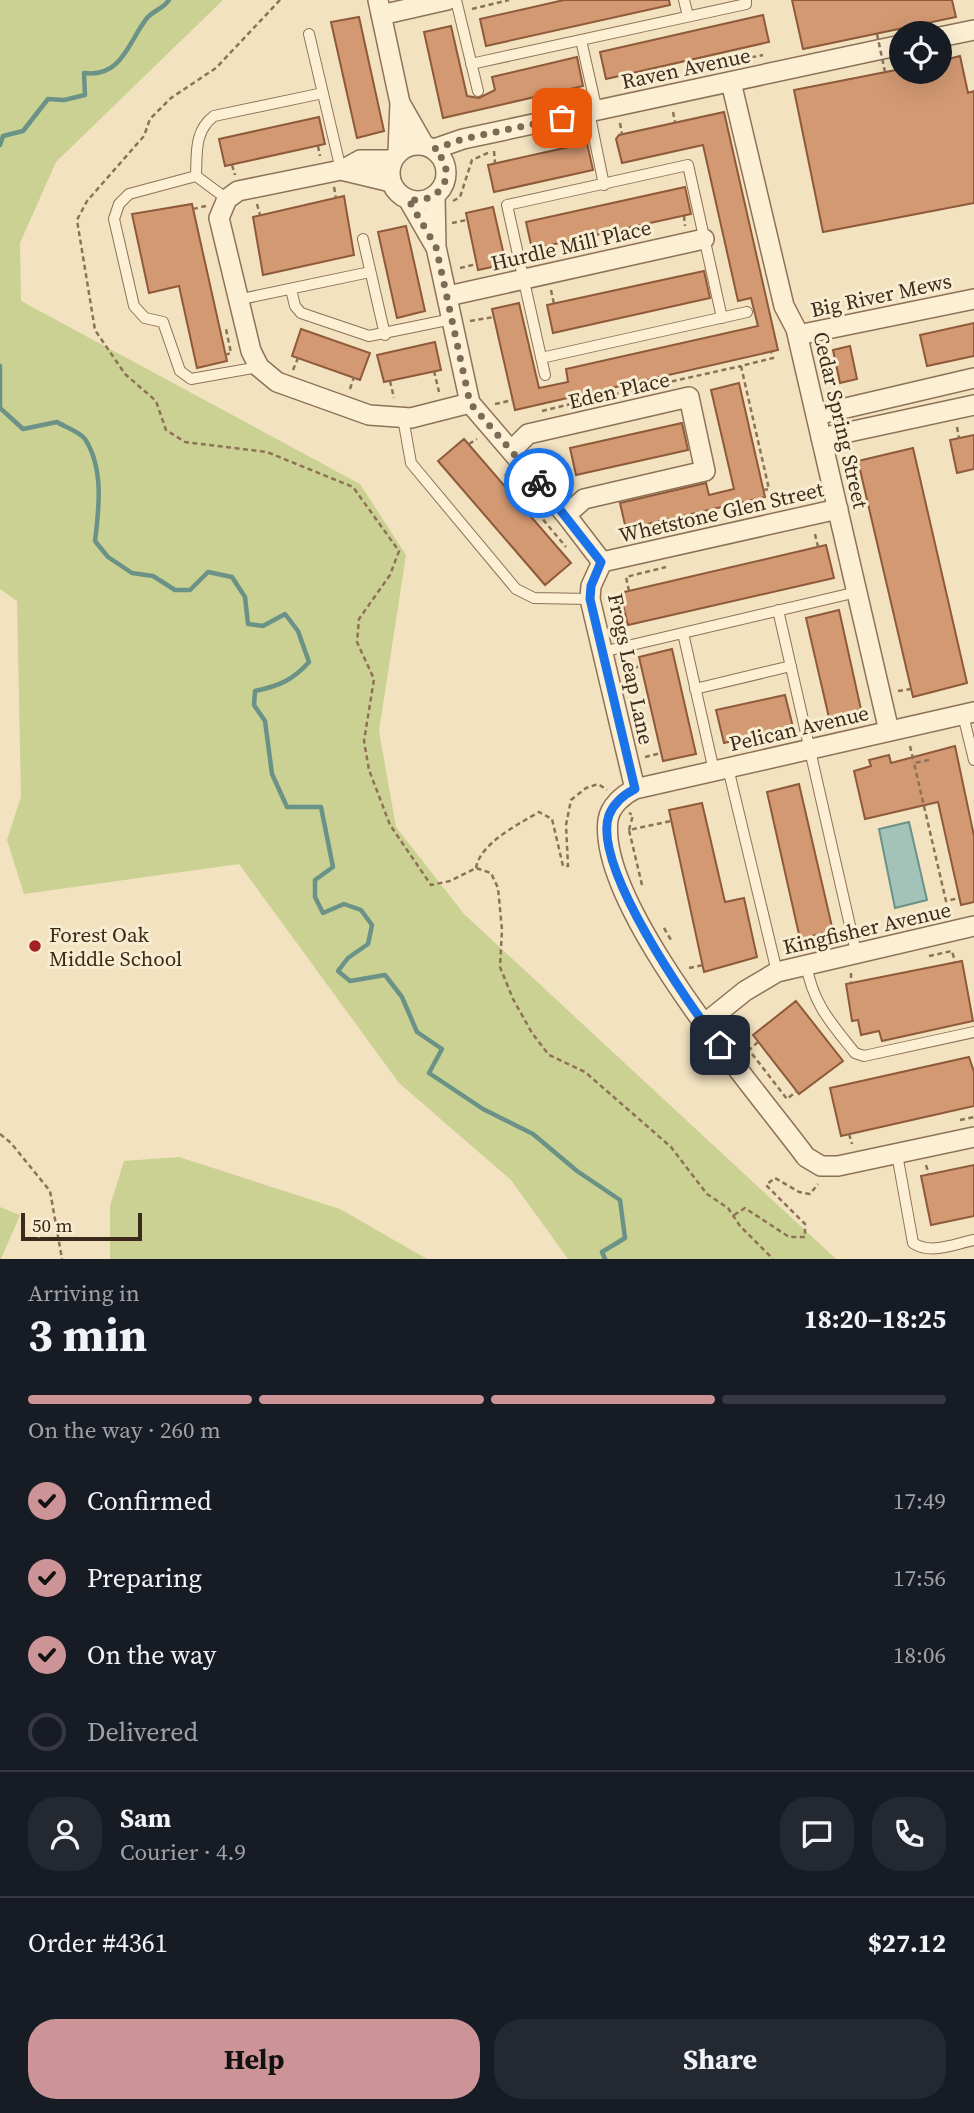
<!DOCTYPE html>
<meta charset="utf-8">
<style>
:root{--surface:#171b24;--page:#242831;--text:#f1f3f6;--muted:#9ea1a6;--line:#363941;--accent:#cd9498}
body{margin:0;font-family:"Source Serif 4",serif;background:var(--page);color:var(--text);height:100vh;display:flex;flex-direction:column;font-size:26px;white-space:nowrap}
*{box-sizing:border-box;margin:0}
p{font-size:23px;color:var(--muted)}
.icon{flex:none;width:38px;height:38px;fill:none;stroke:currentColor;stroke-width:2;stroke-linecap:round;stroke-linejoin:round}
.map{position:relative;height:1259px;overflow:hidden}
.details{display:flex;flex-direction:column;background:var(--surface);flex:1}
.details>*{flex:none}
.tools{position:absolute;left:889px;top:21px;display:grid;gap:14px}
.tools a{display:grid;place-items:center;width:63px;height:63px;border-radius:50%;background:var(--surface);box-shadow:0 7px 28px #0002;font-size:35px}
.scale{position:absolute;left:21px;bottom:18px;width:121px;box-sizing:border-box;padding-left:7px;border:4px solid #3b2a1c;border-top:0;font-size:19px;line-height:24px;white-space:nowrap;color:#3b2a1c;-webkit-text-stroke:5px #f8ecd1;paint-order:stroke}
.pin{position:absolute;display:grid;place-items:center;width:60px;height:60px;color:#fff;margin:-30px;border-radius:14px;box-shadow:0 4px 10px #0006}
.courier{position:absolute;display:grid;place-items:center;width:70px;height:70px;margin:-35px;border:5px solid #1a73e8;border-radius:50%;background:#fff;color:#222;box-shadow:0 2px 9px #0007}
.head em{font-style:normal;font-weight:700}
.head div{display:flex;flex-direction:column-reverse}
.head{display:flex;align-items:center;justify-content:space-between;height:119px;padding:0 28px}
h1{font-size:46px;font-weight:700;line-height:52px}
.bar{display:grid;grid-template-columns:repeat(4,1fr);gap:10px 7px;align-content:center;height:84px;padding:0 28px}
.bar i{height:9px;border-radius:5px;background:var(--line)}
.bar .current{background:var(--accent)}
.bar p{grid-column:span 4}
.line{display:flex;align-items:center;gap:18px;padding:0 28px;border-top:2px solid var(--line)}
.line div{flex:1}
.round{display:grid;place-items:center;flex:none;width:74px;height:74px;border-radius:28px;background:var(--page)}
ol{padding:0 28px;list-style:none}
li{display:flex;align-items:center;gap:21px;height:77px}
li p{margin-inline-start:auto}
li .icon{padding:7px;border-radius:50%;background:var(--accent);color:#111;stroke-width:4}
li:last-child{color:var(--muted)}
li i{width:38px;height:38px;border:4px solid var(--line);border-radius:50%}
.primary-button{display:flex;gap:14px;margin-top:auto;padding:14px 28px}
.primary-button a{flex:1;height:80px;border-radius:28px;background:var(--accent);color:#111;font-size:28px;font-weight:700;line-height:80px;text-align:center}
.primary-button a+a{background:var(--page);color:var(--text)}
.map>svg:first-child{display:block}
</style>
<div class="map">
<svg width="974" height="1259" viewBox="0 0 974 1259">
<rect width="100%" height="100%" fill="#f2e2c0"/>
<path fill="#cbd193" d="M 0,0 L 223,0 L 56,162 L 20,243 L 21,301 L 360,484 L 406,555 L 379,731 L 396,827 L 464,914 L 836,1259 L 568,1259 L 511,1180 L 399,1083 L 239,864 L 24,894 L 7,840 L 21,797 L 17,601 L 0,589 Z
M 179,1157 L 340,1209 L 427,1259 L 110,1259 L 110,1206 L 124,1161 Z
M 0,1207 L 20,1215 L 1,1259 L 0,1259 Z"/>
<path fill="#a3c3b9" stroke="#6a9287" stroke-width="2" d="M 909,822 L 927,900 L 895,908 L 879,829 Z"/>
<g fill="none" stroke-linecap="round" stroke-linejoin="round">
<path stroke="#6a9287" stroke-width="4.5" d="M 0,145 L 3,136 L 23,131 L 48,99 L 64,100 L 85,95 L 84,73 C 122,78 128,42 147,18 C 154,10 163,9 169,0
M 0,366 L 0,408 L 23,429 L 57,422 C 65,427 80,432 85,439 C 104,468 99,509 95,541 L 108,557 L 132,573 L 153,576 L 175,590 L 190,590 L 208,572 L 232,577 L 245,597 L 248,624 L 263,626 L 285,614 L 298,631 L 309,662 C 293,680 279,686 255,691 L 254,705 L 265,721 L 272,774 L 287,807 L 321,807 L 333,867 L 315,880 L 315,897 L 323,913 L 344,904 L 361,910 L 372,925 L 368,944 L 348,958 L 338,971 L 350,981 L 385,975 L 402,997 L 417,1032 L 442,1049 L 429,1073 L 483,1109 L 533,1134 L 577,1171 L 620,1200 L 625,1238 L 602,1252 L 605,1259"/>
</g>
<path fill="#d39973" stroke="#8e5a3a" stroke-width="2" d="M 564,0 L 669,0 L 670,5 L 486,46 L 480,19 Z
M 792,0 L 952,0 L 956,17 L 803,49 Z
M 763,15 L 769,42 L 606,79 L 600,52 Z
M 359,17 L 384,131 L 357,138 L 331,22 Z
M 451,26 L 467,96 L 479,98 L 495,90 L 492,77 L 577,57 L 583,86 L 443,118 L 424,32 Z
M 960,56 L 968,93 L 974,91 L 974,203 L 823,232 L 794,90 L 901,69 L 901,72 L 940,72 L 940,61 Z
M 724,112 L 778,350 L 515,410 L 492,309 L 519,303 L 539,388 L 568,382 L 566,369 L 758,326 L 751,298 L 738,301 L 703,145 L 622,163 L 616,139 L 619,135 Z
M 319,117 L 325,144 L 225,166 L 219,139 Z
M 587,143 L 593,170 L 494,192 L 488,165 Z
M 685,187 L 691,214 L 532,249 L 526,222 Z
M 344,196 L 354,255 L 263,275 L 253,217 Z
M 192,204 L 227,361 L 197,368 L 179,286 L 149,293 L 132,214 Z
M 493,207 L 506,264 L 478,270 L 466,213 Z
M 406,226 L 425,311 L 397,318 L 378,232 Z
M 704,271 L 710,298 L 553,333 L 547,305 Z
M 974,323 L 974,356 L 927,366 L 920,335 Z
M 301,329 L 370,353 L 360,380 L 292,356 Z
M 435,342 L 441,370 L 384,382 L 377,355 Z
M 850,346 L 857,379 L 840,383 L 833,350 Z
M 739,383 L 765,497 L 626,529 L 620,503 L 706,483 L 709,495 L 734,489 L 711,390 Z
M 682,423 L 688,450 L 576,475 L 570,448 Z
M 974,435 L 974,469 L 957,473 L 950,440 Z
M 464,439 L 571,563 L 545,585 L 438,461 Z
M 913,448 L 967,683 L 913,697 L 858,461 Z
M 826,545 L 834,578 L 628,625 L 620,593 Z
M 839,610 L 862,714 L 830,722 L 806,618 Z
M 672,649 L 696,754 L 663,761 L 639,657 Z
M 785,695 L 793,727 L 724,743 L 716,710 Z
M 955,746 L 974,836 L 974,902 L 961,905 L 938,802 L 865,819 L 854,771 L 871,766 L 869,760 L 889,755 L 891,763 Z
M 799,784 L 833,931 L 800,939 L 767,792 Z
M 702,803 L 725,902 L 744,898 L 757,957 L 704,972 L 669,810 Z
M 962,961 L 973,1021 L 882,1041 L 879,1031 L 861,1035 L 858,1020 L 852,1021 L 846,984 Z
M 796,1001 L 843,1061 L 799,1094 L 753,1035 Z
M 969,1057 L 974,1072 L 974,1106 L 841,1136 L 830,1088 Z
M 974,1165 L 974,1216 L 931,1225 L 921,1176 Z"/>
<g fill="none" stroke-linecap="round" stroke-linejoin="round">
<defs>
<path id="service" d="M 456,0 L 478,91
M 684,0 L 688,16
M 309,34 L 341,170
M 581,40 L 597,111
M 471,64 L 746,4 L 746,0
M 589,112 L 604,185
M 196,176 L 129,194 L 119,204 L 114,219 L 134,306 L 145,318 L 163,322 L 180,371 L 191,379 L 259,367
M 227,199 L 196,176 C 197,153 194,131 214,116 L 323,93
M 363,239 L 385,335
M 291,289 L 295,306 L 301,313 L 369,336 L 452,319
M 237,300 L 370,272
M 541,358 L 747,312
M 545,375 L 507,205 L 688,165 L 722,318
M 403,418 L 411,463 L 516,589 L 534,598 L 590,599
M 778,610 L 856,952
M 683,633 L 714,771
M 602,652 L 857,592
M 695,689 L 791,666
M 963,715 L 974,760
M 728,768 L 777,972
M 806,964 C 813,1004 831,1023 855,1053 L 864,1056 L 974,1032
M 897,1154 L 913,1243 C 931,1255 954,1244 974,1240"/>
<path id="minor" d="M 378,0 L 400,103 L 398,152
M 381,15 L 447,0
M 940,37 L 974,30
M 731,82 L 784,306 L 796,329 L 889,731
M 400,103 L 424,145
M390 173a28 28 0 1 1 56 0a28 28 0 1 1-56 0Z
M 434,149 L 463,139 L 901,45
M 342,170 L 360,160 L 393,160
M 391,182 L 341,170 L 238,191 L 227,199 L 219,218 L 251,351 L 259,367 L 277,382 L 369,415 L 411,418 L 470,403
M 435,196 L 436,247 L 470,403 L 566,515 L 602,562 L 838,509
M 408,199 L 435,246
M 448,296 L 704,239
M 798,335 L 974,299
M 816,415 L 974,378
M 821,438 L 974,405
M 511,451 L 528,434 L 689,397 L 705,471 L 584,499 L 566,515
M 602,562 L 591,586 L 590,599 L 635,789
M 974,712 L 635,789 C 623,795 610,806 608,820 C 597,906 754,1087 806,1157 L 821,1166 L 838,1166 L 974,1137
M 704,1024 L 745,991 L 777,972 L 974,926"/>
</defs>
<use href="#service" stroke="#8d7256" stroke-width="12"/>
<use href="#minor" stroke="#8d7256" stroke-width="22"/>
<path stroke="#8d7256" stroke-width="2.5" stroke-dasharray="5 3.5" stroke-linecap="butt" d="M 280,0 L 216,68 L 171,98 L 150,119 L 144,136 L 87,201 L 77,220 L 95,330 L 125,374 L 156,401 L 166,430 L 185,442 L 267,452 L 353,487 L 399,551 L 390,575 L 359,619 L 357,642 L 374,679 L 364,741 L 369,770 L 390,825 L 431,885 L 450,881 L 476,868 L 491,873 L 498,888 L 502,930 L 500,967 L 513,999 L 532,1033 L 549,1055 L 585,1072 L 671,1147 L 707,1194 L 728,1208 L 740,1226 L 773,1259
M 472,9 L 509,0
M 743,59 L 763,55
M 673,112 L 675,122
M 620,123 L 622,134
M 578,134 L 581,144
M 318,146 L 320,156
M 494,151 L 495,163
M 232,165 L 235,175
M 334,187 L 336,198
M 453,201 L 460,197 L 472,160 L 490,152
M 257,204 L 260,215
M 193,209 L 206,206
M 684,216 L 685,226
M 452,223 L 467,220
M 539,247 L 542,258
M 460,268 L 477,264
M 551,290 L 554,304
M 470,321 L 494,317
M 225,355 L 231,353 L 226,329
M 293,370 L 298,358
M 434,371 L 439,392
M 390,381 L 394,398
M 350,389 L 354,377
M 578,395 L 579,402 L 741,366
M 495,404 L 513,400
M 542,411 L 579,402
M 957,427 L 959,438
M 469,444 L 477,439
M 846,470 L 860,467
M 505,474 L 566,547
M 763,490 L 769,489 L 741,366 L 773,358 L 771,352
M 712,509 L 714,519
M 634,527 L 636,538
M 815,534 L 818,547
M 629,591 L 626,577 L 666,567
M 625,670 L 641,666
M 898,691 L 911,689
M 731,741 L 734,750
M 910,746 L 914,763
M 645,757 L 661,753
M 929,760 L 914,763 L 946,901 L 959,898
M 629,830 L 633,815 L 629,813
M 476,868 C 480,843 519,824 539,812 L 552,819 L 563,866 L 568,866 L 566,825 L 571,800 L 586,788 L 598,784 L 607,790
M 642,885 L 629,830 L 671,821
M 664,928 L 671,940
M 929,956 L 952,951 L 955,962
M 689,968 L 703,965
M 851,973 L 851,983
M 758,1042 L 749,1050 L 787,1099 L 797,1091
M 960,1120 L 974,1117
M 0,1134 L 11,1143 L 50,1191 L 62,1259
M 849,1134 L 852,1144
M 926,1165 L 929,1175
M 734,1215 L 745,1208 L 789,1237 L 805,1237 L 805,1224 L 766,1185 L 775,1178 L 799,1192 L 810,1194 L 818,1184"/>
<use href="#service" stroke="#fcefd4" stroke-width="10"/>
<use href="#minor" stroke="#fcefd4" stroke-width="19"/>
<path stroke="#8d7256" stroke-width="2.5" stroke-dasharray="5 3.5" stroke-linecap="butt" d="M 877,34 L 885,72"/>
</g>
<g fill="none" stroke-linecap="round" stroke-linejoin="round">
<path stroke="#7b6a55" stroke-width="7" stroke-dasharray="0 12.6" d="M 539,483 L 470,403 L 436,247 L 408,199 C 441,206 460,172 434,149 L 463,139 L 562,118"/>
<path stroke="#1a73e8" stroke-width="9" d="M 539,483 L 601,562 L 591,586 L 590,599 L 635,789 C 623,795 614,803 609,815 C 591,865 689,1005 720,1045"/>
</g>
<circle fill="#a12124" stroke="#f8ecd1" stroke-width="2.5" cx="35" cy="946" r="7"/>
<g text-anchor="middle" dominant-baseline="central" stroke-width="6" stroke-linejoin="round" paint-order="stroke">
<g font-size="21" fill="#3b2a1c" stroke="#f8ecd1">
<text transform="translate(686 68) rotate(-12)">Raven Avenue</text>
<text transform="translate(571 245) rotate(-13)">Hurdle Mill Place</text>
<text transform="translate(881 295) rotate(-12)">Big River Mews</text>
<text transform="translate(619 390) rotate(-13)">Eden Place</text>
<text transform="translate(841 420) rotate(77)">Cedar Spring Street</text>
<text transform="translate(721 512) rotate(-13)">Whetstone Glen Street</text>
<text transform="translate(631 669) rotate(78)">Frogs Leap Lane</text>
<text transform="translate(799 728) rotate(-13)">Pelican Avenue</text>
<text transform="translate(867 928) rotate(-13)">Kingfisher Avenue</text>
</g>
<g font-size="21" fill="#3b2a1c" stroke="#f8ecd1" text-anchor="start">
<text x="49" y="934">Forest Oak<tspan x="49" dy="24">Middle School</tspan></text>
</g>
</g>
</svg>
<div class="tools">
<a><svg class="icon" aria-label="locate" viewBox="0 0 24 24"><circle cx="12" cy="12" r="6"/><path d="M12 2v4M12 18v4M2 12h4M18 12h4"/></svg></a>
</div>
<div class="scale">50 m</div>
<div class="pin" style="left:562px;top:118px;background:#ea580c"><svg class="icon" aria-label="bag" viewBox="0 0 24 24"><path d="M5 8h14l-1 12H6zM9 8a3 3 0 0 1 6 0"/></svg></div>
<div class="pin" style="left:720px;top:1045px;background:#1f2937"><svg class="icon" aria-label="home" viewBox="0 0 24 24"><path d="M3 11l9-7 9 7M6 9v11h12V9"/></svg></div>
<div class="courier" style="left:539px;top:483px"><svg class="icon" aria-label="bike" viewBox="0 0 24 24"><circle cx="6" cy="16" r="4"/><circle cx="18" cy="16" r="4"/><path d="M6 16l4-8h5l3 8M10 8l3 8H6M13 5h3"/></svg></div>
</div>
<section class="details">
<div class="head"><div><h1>3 min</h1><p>Arriving in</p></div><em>18:20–18:25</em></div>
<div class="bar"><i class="current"></i><i class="current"></i><i class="current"></i><i></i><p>On the way · 260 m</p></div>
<ol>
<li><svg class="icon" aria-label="check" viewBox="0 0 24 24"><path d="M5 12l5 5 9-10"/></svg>Confirmed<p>17:49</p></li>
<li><svg class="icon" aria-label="check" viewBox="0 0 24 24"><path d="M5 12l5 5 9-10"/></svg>Preparing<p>17:56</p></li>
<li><svg class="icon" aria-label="check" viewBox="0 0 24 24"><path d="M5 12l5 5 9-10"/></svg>On the way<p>18:06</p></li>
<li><i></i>Delivered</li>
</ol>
<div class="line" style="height:126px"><a class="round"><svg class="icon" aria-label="person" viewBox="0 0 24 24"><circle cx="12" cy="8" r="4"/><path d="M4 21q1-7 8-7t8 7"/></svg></a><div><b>Sam</b><p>Courier · 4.9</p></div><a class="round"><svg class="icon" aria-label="chat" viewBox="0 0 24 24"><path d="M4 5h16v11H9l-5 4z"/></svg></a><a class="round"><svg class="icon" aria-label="phone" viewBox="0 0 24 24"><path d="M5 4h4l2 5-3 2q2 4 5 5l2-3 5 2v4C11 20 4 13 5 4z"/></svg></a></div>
<div class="line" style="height:91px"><div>Order #4361</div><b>$27.12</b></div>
<div class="primary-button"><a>Help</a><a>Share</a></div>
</section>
